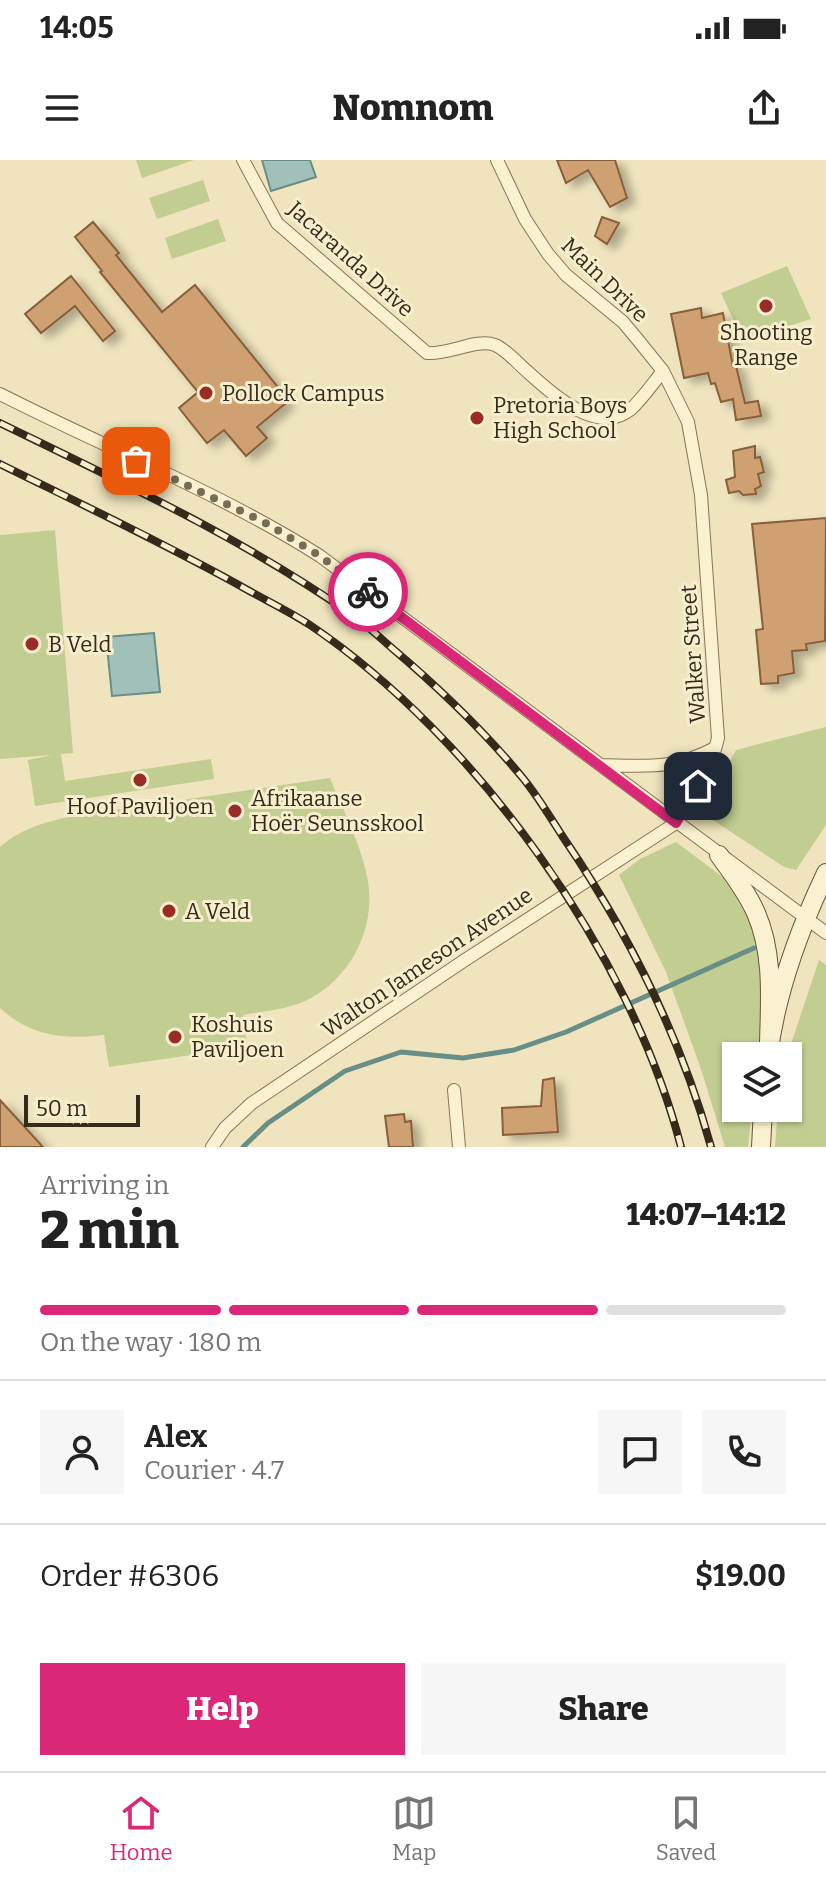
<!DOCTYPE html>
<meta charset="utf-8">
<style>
:root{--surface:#fff;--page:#f6f6f6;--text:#222;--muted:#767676;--line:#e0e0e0;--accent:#db2777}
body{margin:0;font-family:Bitter,serif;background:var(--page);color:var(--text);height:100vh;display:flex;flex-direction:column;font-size:30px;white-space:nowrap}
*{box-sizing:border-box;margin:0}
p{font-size:26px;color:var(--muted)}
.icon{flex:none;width:44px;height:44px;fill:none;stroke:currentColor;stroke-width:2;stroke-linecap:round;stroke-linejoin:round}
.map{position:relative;height:987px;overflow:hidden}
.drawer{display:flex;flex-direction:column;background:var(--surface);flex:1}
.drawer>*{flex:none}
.buttons{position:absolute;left:722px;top:882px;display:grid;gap:16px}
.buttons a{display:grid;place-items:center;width:80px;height:80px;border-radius:0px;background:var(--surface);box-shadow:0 2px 6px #0004;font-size:40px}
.scale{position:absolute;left:24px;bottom:20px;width:116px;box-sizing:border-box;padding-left:8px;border:4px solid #362b1b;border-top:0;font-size:22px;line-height:28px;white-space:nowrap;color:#362b1b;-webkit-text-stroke:6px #f6eecd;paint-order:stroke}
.pin{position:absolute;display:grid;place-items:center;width:68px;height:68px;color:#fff;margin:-34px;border-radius:16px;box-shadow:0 4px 12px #0006}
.courier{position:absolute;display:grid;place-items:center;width:80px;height:80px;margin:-40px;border:6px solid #db2777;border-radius:50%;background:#fff;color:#222;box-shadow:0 2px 10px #0007}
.head em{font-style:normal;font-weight:800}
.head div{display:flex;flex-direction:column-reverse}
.head{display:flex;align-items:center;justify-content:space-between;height:136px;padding:0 40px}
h1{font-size:52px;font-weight:800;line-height:60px}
.bar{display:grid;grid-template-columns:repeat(4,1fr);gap:12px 8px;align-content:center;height:96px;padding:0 40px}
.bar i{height:10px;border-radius:6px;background:var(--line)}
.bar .active{background:var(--accent)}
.bar p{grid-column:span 4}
.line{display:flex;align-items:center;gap:20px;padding:0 40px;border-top:2px solid var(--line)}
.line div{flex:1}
.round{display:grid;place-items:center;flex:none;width:84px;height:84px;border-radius:0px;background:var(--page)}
.cta{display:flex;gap:16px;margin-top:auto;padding:16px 40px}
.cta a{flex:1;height:92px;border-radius:0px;background:var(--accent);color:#fff;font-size:32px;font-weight:800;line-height:92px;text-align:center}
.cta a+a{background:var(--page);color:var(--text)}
.status{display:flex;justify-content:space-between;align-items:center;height:56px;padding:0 40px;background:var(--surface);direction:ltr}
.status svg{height:22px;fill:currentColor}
header{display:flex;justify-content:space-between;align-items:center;height:104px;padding:0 40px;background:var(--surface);font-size:36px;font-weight:800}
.dock{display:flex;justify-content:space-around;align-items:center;height:112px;border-top:2px solid var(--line);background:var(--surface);font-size:22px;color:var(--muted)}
.dock a{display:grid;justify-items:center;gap:4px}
.dock .active{color:var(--accent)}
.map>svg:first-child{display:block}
</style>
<div class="status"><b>14:05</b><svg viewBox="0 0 49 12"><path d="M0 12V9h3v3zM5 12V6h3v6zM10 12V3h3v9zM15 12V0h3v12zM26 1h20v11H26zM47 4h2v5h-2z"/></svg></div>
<header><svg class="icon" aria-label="menu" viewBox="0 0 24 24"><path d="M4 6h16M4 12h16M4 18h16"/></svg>Nomnom<svg class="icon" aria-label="share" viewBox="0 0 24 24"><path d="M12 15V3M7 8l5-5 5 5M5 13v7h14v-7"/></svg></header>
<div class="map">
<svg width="826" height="987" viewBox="0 0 826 987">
<defs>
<filter id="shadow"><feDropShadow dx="8" dy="5" stdDeviation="4" flood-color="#0004"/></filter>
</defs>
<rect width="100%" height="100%" fill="#efe4bd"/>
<path fill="#c1cd91" d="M 136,0 L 194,0 L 142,18 Z
M 203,20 L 210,41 L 157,59 L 149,38 Z
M 218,59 L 226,81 L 172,99 L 165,78 Z
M 787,106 L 811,159 L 743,181 L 721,133 Z
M 55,370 L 73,593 L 61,594 L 65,621 L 211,599 L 214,619 L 35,646 L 28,600 L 52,595 L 0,599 L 0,375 Z
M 826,567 L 826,665 L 796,710 L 784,707 L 702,653 L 736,590 Z
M 330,618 C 343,651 362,686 368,721 C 376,770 349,822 303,842 C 284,850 263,851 243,855 L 247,887 L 109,907 L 104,875 C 64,880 30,876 0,848 L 0,687 C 22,668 45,662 73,656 Z
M 676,682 L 728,721 L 753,757 L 766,816 L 758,896 L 736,896 L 736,948 L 752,948 L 748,987 L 725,987 L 701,909 L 666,812 L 619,715 L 640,699 Z
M 819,800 L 826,805 L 826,987 L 775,987 L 778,948 L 788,948 L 787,896 Z"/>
<path fill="#a1c0ba" stroke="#688e88" stroke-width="2" d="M 262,0 L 310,0 L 316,17 L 271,31 Z
M 154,473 L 160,532 L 112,536 L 106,477 Z"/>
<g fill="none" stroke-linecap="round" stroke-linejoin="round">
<path stroke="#688e88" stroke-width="5" d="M 243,987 L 268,963 L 345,911 L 401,892 L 463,898 L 514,890 L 566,872 L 754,788"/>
</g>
<path fill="#cfa071" stroke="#885f3b" stroke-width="2" filter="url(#shadow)" d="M 557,0 L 615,0 L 627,38 L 610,47 L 588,10 L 566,23 Z
M 602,57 L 619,63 L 607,84 L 595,76 Z
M 93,62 L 119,93 L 116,95 L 162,152 L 195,125 L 277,226 L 275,228 L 286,243 L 257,267 L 267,278 L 246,296 L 224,270 L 207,283 L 179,248 L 198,232 L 100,112 L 102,111 L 75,77 Z
M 71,116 L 115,171 L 103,181 L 75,146 L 41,173 L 25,154 Z
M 701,148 L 702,158 L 723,153 L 733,207 L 736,206 L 745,243 L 758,241 L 761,256 L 736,260 L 733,239 L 721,242 L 715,223 L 711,224 L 708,213 L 684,218 L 671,154 Z
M 755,286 L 755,298 L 760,297 L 764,312 L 758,314 L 761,326 L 755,329 L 756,334 L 743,335 L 739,331 L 729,333 L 726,320 L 735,317 L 733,291 Z
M 826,358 L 825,481 L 806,484 L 807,490 L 792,491 L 794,513 L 778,516 L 778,523 L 761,524 L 756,470 L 763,469 L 752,364 Z
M 554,918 L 558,972 L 503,975 L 502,948 L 541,946 L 543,920 Z
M 0,940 L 43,987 L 0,987 Z
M 404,954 L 405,962 L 411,961 L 413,987 L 389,987 L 385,956 Z"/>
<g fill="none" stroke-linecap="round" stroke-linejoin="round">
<defs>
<path id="street" d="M 243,0 L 277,63 L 427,193 C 448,195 477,178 495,185 C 507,190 518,204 529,213 C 553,235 598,276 631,249 C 643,238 653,223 663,211
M 0,234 C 106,288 219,332 320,396 L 826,773
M 601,605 C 646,606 674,610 715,588
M 454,930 L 459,987
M 212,987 L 225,968 L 252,943 L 465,800 L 676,663 L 710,608 L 718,578 L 701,335 L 688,262 L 663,211 L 638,180 L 623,162 L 566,115 L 548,94 L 525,59 L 497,0"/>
<path id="secondary" d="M 719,695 C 732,713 747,732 756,753 C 774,794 770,840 769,883
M 768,896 C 776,833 799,770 826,713
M 761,987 L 763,948"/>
</defs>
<use href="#street" stroke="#887456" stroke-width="14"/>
<use href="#secondary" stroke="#695539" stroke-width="20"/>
<use href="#street" stroke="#faf1d0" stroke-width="12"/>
<use href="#secondary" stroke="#faf1d0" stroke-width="18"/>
<defs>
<path id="rail" d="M 0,263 C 119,321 242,378 351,454 C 366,464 379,477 393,489 C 439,528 483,570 522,617 C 537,635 550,657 563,677 C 627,771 681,877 711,987
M 0,304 C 79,343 159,381 237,424 C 261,438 287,450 310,465 C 476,577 631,793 681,987"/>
</defs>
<use href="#rail" stroke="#362b1b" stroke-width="8"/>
<use href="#rail" stroke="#f6eecd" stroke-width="5" stroke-dasharray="15" stroke-linecap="butt"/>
</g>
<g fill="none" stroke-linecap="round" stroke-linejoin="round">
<path stroke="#776c54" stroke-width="8" stroke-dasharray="0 14.4" d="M 136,301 L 264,362 L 320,396 L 368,432"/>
<path stroke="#db2777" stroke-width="10" d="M 368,432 L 676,663 L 698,626"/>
</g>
<g fill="#992c24" stroke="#f6eecd" stroke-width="3">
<circle cx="766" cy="146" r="8"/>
<circle cx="206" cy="233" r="8"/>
<circle cx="477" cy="258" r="8"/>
<circle cx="32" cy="484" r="8"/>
<circle cx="140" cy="620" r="8"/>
<circle cx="235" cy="651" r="8"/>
<circle cx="169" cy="751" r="8"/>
<circle cx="175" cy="877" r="8"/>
</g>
<g text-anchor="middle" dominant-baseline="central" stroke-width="6" stroke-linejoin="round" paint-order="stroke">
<g font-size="22" fill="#362b1b" stroke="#f6eecd">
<text transform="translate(351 99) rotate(42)">Jacaranda Drive</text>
<text transform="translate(605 120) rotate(44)">Main Drive</text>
<text transform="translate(693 494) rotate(-94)">Walker Street</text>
<text transform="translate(427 802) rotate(-34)">Walton Jameson Avenue</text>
</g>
<g font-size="22" fill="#362b1b" stroke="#f6eecd" text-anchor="start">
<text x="766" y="172" text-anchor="middle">Shooting<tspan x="766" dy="25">Range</tspan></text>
<text x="222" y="233">Pollock Campus</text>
<text x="493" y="245">Pretoria Boys<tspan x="493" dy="25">High School</tspan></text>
<text x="48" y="484">B Veld</text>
<text x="251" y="638">Afrikaanse<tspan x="251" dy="25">Hoër Seunsskool</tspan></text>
<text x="140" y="646" text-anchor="middle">Hoof Paviljoen</text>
<text x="185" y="751">A Veld</text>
<text x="191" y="864">Koshuis<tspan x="191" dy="25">Paviljoen</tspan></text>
</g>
</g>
</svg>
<div class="buttons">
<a><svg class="icon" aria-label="layers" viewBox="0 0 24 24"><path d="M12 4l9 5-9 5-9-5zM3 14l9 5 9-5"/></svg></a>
</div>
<div class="scale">50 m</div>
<div class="pin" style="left:136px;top:301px;background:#ea580c"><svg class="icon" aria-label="bag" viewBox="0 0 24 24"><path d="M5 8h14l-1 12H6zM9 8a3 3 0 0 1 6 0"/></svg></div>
<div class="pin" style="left:698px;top:626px;background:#1f2937"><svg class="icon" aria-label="home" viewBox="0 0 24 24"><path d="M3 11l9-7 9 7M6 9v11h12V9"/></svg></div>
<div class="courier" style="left:368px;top:432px"><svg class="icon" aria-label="bike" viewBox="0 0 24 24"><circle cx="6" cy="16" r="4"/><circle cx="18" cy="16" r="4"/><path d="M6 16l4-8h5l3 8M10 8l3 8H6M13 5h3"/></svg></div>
</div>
<section class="drawer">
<div class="head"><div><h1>2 min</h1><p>Arriving in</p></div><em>14:07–14:12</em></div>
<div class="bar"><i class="active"></i><i class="active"></i><i class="active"></i><i></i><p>On the way · 180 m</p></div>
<div class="line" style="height:144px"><a class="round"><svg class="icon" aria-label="person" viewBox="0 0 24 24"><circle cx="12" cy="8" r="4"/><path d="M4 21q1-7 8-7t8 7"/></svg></a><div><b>Alex</b><p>Courier · 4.7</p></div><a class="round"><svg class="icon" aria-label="chat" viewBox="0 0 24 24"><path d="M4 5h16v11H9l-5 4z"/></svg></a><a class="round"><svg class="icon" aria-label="phone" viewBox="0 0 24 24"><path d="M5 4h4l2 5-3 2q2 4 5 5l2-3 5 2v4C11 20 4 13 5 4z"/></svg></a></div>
<div class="line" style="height:104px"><div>Order #6306</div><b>$19.00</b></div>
<div class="cta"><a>Help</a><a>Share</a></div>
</section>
<nav class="dock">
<a class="active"><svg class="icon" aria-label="home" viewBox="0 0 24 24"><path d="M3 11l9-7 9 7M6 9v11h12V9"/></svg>Home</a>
<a><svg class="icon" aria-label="map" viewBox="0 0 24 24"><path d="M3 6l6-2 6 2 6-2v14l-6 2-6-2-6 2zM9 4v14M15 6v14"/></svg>Map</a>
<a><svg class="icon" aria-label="saved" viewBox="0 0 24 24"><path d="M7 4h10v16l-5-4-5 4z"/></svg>Saved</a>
</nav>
